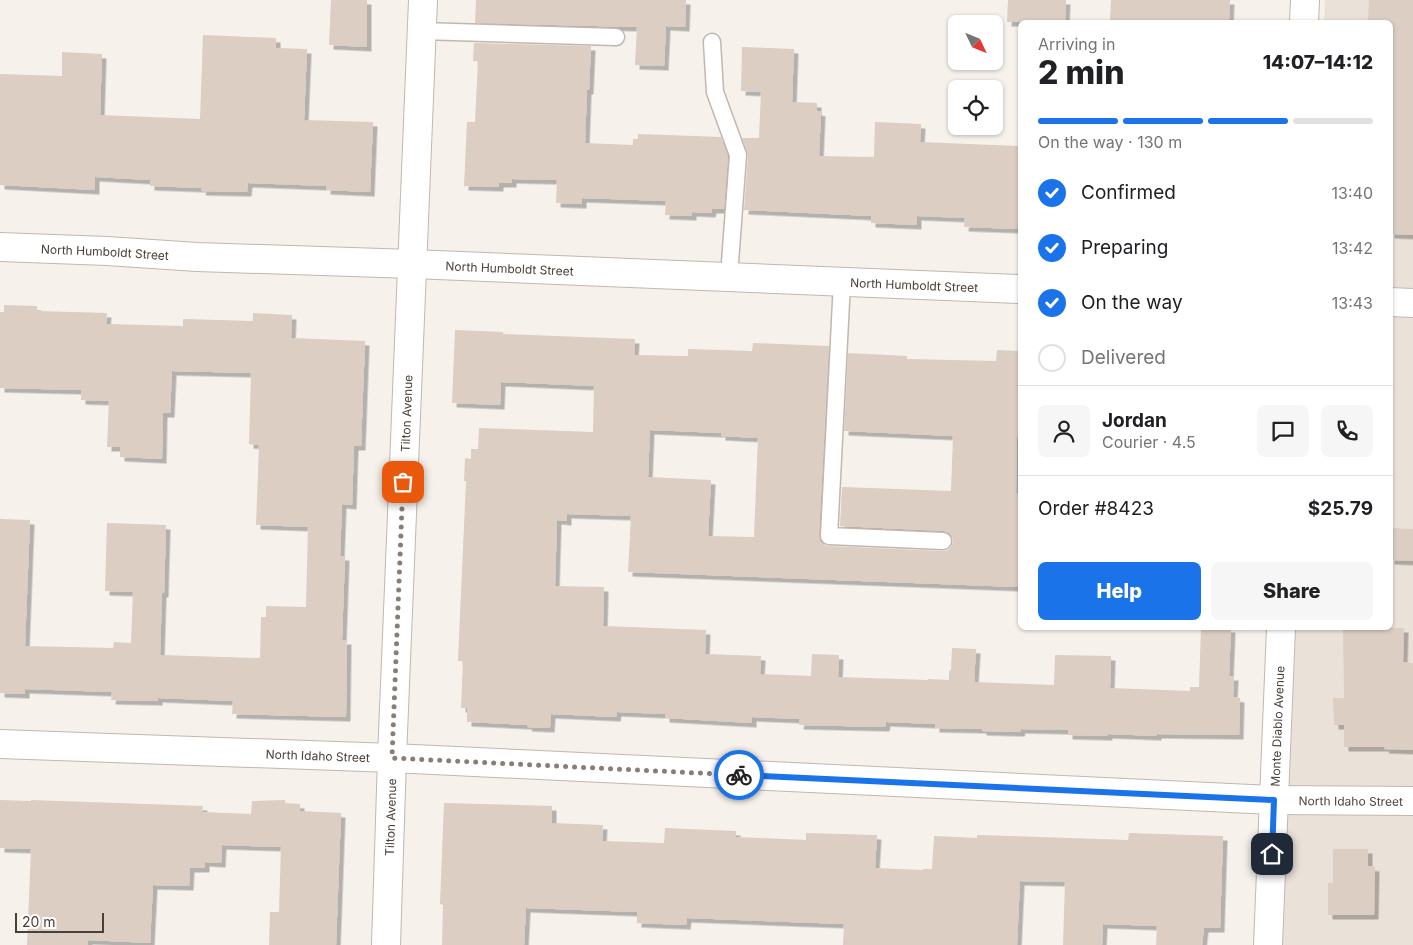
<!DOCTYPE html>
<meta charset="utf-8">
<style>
:root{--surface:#fff;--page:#f6f6f6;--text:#202124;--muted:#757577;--line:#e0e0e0;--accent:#1a73e8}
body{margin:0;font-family:Inter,sans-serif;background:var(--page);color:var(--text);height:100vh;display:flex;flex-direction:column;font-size:19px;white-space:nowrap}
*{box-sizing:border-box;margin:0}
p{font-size:16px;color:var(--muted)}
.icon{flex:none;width:28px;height:28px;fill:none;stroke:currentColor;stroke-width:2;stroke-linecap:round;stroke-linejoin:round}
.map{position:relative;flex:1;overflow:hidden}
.drawer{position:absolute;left:1018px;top:20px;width:375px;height:610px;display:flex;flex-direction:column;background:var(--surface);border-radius:8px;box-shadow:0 1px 4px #0004}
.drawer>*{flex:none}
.needle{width:32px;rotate:133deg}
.tools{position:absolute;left:948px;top:15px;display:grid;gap:10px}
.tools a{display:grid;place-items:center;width:55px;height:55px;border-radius:8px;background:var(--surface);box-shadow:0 1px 4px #0004;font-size:25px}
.scale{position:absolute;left:15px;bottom:12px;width:89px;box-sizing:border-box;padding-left:5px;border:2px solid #4b4038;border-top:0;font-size:14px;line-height:18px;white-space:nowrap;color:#4b4038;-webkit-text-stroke:4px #fff;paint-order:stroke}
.pin{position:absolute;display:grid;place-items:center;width:42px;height:42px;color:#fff;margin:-21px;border-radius:10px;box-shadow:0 2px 8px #0006}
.courier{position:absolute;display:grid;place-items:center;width:50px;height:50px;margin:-25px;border:4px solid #1a73e8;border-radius:50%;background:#fff;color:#222;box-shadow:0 1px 6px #0007}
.headline em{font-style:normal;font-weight:800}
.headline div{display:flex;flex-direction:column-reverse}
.headline{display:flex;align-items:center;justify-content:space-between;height:85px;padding:0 20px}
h1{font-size:32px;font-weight:800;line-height:38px}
.bar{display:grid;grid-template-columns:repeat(4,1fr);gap:8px 5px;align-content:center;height:60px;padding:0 20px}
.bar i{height:6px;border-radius:4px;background:var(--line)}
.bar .current{background:var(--accent)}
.bar p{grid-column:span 4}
.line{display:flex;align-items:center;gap:12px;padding:0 20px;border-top:1px solid var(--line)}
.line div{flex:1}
.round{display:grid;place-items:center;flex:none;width:52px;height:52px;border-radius:8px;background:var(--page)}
ol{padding:0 20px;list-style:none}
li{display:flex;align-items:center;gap:15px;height:55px}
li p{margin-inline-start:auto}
li .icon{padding:5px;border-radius:50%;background:var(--accent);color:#fff;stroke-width:4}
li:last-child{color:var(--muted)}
li i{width:28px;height:28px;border:2px solid var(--line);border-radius:50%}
.action{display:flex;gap:10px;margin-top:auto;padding:10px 20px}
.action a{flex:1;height:58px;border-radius:8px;background:var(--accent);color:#fff;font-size:20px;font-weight:800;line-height:58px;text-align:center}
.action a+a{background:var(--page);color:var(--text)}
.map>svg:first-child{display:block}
</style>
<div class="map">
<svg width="1413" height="945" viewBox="0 0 1413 945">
<defs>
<filter id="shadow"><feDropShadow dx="4.5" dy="4.5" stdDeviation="0" flood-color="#0004"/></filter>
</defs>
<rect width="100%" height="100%" fill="#f6f1eb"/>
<path fill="#eae2d9" d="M 1325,0 L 1413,0 L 1413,945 L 1267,945 L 1287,628 L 1390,628 L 1390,22 L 1324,22 Z"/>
<path fill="#dccec3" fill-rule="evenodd" filter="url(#shadow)" d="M 331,0 L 367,0 L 367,47 L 329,45 Z
M 476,0 L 686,0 L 685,27 L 666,26 L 664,66 L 635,65 L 637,27 L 475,23 Z
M 1008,0 L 1066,0 L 1065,22 L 1007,22 Z
M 1111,0 L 1230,0 L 1229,22 L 1110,22 Z
M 1369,0 L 1413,0 L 1413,235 L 1390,234 L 1390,22 L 1368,22 Z
M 203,35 L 276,38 L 276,48 L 307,49 L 304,120 L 373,122 L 370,192 L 326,190 L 326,186 L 248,183 L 247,192 L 201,191 L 202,188 L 150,186 L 150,180 L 95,177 L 95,190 L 0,185 L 0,74 L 62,76 L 62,52 L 102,54 L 100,115 L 200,119 Z
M 474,43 L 591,46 L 589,90 L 587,90 L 585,143 L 633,145 L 633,139 L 638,139 L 638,134 L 721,137 L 728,156 L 724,209 L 712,209 L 711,213 L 692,212 L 692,216 L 665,215 L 666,201 L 582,198 L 582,204 L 556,203 L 557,180 L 512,179 L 512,183 L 499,183 L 499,187 L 464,186 L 467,122 L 475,122 L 478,61 L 473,61 Z
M 742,47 L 794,49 L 792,102 L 817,103 L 817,111 L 821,112 L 819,156 L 874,157 L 875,122 L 921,124 L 920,142 L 1020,146 L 1020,229 L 964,227 L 965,218 L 917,216 L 917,225 L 871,223 L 871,216 L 744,210 L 748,156 L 742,138 L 759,138 L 761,92 L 741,91 Z
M 4,305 L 37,306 L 37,311 L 107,313 L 106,324 L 183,326 L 183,319 L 253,321 L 253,313 L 292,315 L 291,338 L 365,341 L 361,446 L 354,446 L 352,505 L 342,504 L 340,556 L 345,556 L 342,640 L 347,640 L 346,717 L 232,714 L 233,701 L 158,698 L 158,701 L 111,700 L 112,692 L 25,689 L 25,694 L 0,693 L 0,519 L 30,520 L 25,646 L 113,648 L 114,642 L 131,643 L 133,592 L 105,591 L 107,523 L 166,525 L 164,593 L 162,593 L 160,655 L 260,658 L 261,617 L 266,617 L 266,606 L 306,607 L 308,527 L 256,525 L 259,445 L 249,444 L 251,373 L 172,371 L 170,413 L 163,413 L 162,459 L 120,457 L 120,447 L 107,447 L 109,401 L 81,400 L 81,390 L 0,388 L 0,312 L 4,312 Z
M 455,330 L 503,332 L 503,334 L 635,339 L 634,355 L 688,356 L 688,349 L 752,351 L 753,343 L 829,346 L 819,535 L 820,541 L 824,545 L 829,546 L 943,551 L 948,550 L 951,547 L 953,542 L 952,536 L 949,533 L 944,531 L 840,526 L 842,487 L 951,491 L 953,436 L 844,431 L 848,353 L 907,356 L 907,359 L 996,361 L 997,350 L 1020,351 L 1020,438 L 1017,438 L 1016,493 L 1020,493 L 1020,587 L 628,572 L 631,516 L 567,514 L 567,521 L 557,520 L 555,586 L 604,587 L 603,626 L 706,630 L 705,654 L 761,656 L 760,674 L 811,676 L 812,654 L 839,655 L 838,677 L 928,680 L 928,679 L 949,680 L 949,671 L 951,670 L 952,648 L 976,649 L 974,682 L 1054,685 L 1055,655 L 1111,656 L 1110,688 L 1190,691 L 1190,687 L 1199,687 L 1201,628 L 1231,628 L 1229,676 L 1234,676 L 1233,697 L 1240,698 L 1239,735 L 1157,734 L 1157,736 L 1108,734 L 1108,736 L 1068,735 L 1068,730 L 1021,729 L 1020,732 L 982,731 L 982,729 L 935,728 L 935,724 L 886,722 L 885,727 L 799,725 L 800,719 L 752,717 L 752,723 L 665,718 L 665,714 L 617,712 L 616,717 L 551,714 L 550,728 L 527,727 L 528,725 L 467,722 L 467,708 L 461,708 L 463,661 L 458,661 L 466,481 L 464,481 L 465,458 L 471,459 L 471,449 L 478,449 L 479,428 L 593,432 L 594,386 L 501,382 L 500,405 L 452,403 ZM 650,430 L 721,433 L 721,436 L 758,438 L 754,537 L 708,536 L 711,480 L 648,477 Z
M 1390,528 L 1413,529 L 1413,561 L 1390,560 Z
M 1343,628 L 1404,628 L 1403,662 L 1413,663 L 1413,750 L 1384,749 L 1385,747 L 1344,747 L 1344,725 L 1334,725 L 1333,698 L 1344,698 Z
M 0,800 L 31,801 L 31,800 L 203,806 L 202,812 L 251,814 L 252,801 L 285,800 L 285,803 L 300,804 L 300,811 L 341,813 L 336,945 L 269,945 L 270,912 L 279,912 L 281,847 L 222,845 L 221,863 L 205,862 L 205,868 L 190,868 L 189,886 L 153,885 L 150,943 L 88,940 L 88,945 L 27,945 L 31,849 L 0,848 Z
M 444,803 L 552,806 L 552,823 L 603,825 L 602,841 L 664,843 L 665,828 L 736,831 L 736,837 L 806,840 L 806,833 L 877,835 L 875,868 L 923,870 L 923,869 L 932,869 L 934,836 L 977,838 L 977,835 L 1128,840 L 1129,833 L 1223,836 L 1220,928 L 1204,928 L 1202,945 L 1156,945 L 1157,926 L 1103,924 L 1102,945 L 1063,945 L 1065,882 L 1020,881 L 1017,945 L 843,945 L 844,924 L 687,918 L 686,925 L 637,923 L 637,912 L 526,908 L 524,945 L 442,945 L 443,905 L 440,904 Z
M 1333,849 L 1368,849 L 1368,866 L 1375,867 L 1374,915 L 1328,915 L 1328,883 L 1333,883 Z"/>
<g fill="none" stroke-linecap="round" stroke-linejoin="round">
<defs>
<path id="service" d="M 422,31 L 616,37
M 712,42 L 715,92 L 738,155 L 729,276
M 842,282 L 829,536 L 943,541"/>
<g id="minor">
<path d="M 1304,22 L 1305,0"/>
<path id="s1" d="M 0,744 L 392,758 L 1274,800 L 1413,801"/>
<path id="s2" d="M 386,945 L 392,758 L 423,0"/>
<path id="s3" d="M 1268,945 L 1281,628"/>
</g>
<g id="tertiary">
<path id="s4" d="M 0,247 L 107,251 L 197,257 L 412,264 L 1020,289"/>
<path d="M 1390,302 L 1413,303"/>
</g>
</defs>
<use href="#service" stroke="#c2b7ad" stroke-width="19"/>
<use href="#minor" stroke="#c2b7ad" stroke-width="30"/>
<use href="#tertiary" stroke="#c2b7ad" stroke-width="30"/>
<use href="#service" stroke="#fff" stroke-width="16"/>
<use href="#minor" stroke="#fff" stroke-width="28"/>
<use href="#tertiary" stroke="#fff" stroke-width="28"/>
</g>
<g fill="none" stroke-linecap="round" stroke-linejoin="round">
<path stroke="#877e77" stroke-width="5" stroke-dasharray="0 9" d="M 403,482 L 392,758 L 739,775"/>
<path stroke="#1a73e8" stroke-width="6" d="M 739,775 L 1274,800 L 1272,854"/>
</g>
<g text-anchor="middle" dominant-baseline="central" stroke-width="4.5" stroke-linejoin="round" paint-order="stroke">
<g font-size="12" fill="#4b4038" stroke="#fff">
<text stroke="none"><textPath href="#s4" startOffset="105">North Humboldt Street</textPath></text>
<text stroke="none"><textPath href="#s4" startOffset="510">North Humboldt Street</textPath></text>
<text stroke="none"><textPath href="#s4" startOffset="915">North Humboldt Street</textPath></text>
<text stroke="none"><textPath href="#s2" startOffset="532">Tilton Avenue</textPath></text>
<text stroke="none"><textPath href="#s3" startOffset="219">Monte Diablo Avenue</textPath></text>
<text stroke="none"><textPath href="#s1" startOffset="318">North Idaho Street</textPath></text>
<text stroke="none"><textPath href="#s1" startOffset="1352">North Idaho Street</textPath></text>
<text stroke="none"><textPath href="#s2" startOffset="128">Tilton Avenue</textPath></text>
</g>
</g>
</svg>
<div class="tools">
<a><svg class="needle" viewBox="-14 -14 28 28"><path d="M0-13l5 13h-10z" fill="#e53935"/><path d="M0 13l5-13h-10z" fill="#757577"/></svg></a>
<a><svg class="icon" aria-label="locate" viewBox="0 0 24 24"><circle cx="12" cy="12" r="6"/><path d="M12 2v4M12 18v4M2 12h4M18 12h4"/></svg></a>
</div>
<div class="scale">20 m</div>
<div class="pin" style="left:403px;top:482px;background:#ea580c"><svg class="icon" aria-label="bag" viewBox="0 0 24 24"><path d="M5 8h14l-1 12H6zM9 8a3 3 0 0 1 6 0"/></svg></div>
<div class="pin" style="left:1272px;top:854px;background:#1f2937"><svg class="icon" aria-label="home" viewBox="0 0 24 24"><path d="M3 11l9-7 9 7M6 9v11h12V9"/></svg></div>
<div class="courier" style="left:739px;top:775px"><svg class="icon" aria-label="bike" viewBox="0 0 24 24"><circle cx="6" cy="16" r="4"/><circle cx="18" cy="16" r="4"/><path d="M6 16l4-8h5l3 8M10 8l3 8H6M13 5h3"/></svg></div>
<section class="drawer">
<div class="headline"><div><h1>2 min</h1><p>Arriving in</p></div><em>14:07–14:12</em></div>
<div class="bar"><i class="current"></i><i class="current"></i><i class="current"></i><i></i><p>On the way · 130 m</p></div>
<ol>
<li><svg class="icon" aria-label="check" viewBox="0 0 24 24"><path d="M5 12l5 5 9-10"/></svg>Confirmed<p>13:40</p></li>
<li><svg class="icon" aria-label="check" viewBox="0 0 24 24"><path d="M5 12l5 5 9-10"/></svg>Preparing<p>13:42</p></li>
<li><svg class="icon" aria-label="check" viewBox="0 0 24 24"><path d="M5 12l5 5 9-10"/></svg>On the way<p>13:43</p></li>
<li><i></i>Delivered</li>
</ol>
<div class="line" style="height:90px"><a class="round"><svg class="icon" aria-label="person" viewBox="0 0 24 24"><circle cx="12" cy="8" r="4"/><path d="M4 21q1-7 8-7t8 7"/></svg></a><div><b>Jordan</b><p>Courier · 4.5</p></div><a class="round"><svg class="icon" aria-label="chat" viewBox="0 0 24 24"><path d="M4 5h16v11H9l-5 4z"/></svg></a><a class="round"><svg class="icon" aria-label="phone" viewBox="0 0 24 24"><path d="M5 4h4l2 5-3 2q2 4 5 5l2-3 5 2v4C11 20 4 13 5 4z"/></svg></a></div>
<div class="line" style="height:65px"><div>Order #8423</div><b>$25.79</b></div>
<div class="action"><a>Help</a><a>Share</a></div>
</section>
</div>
